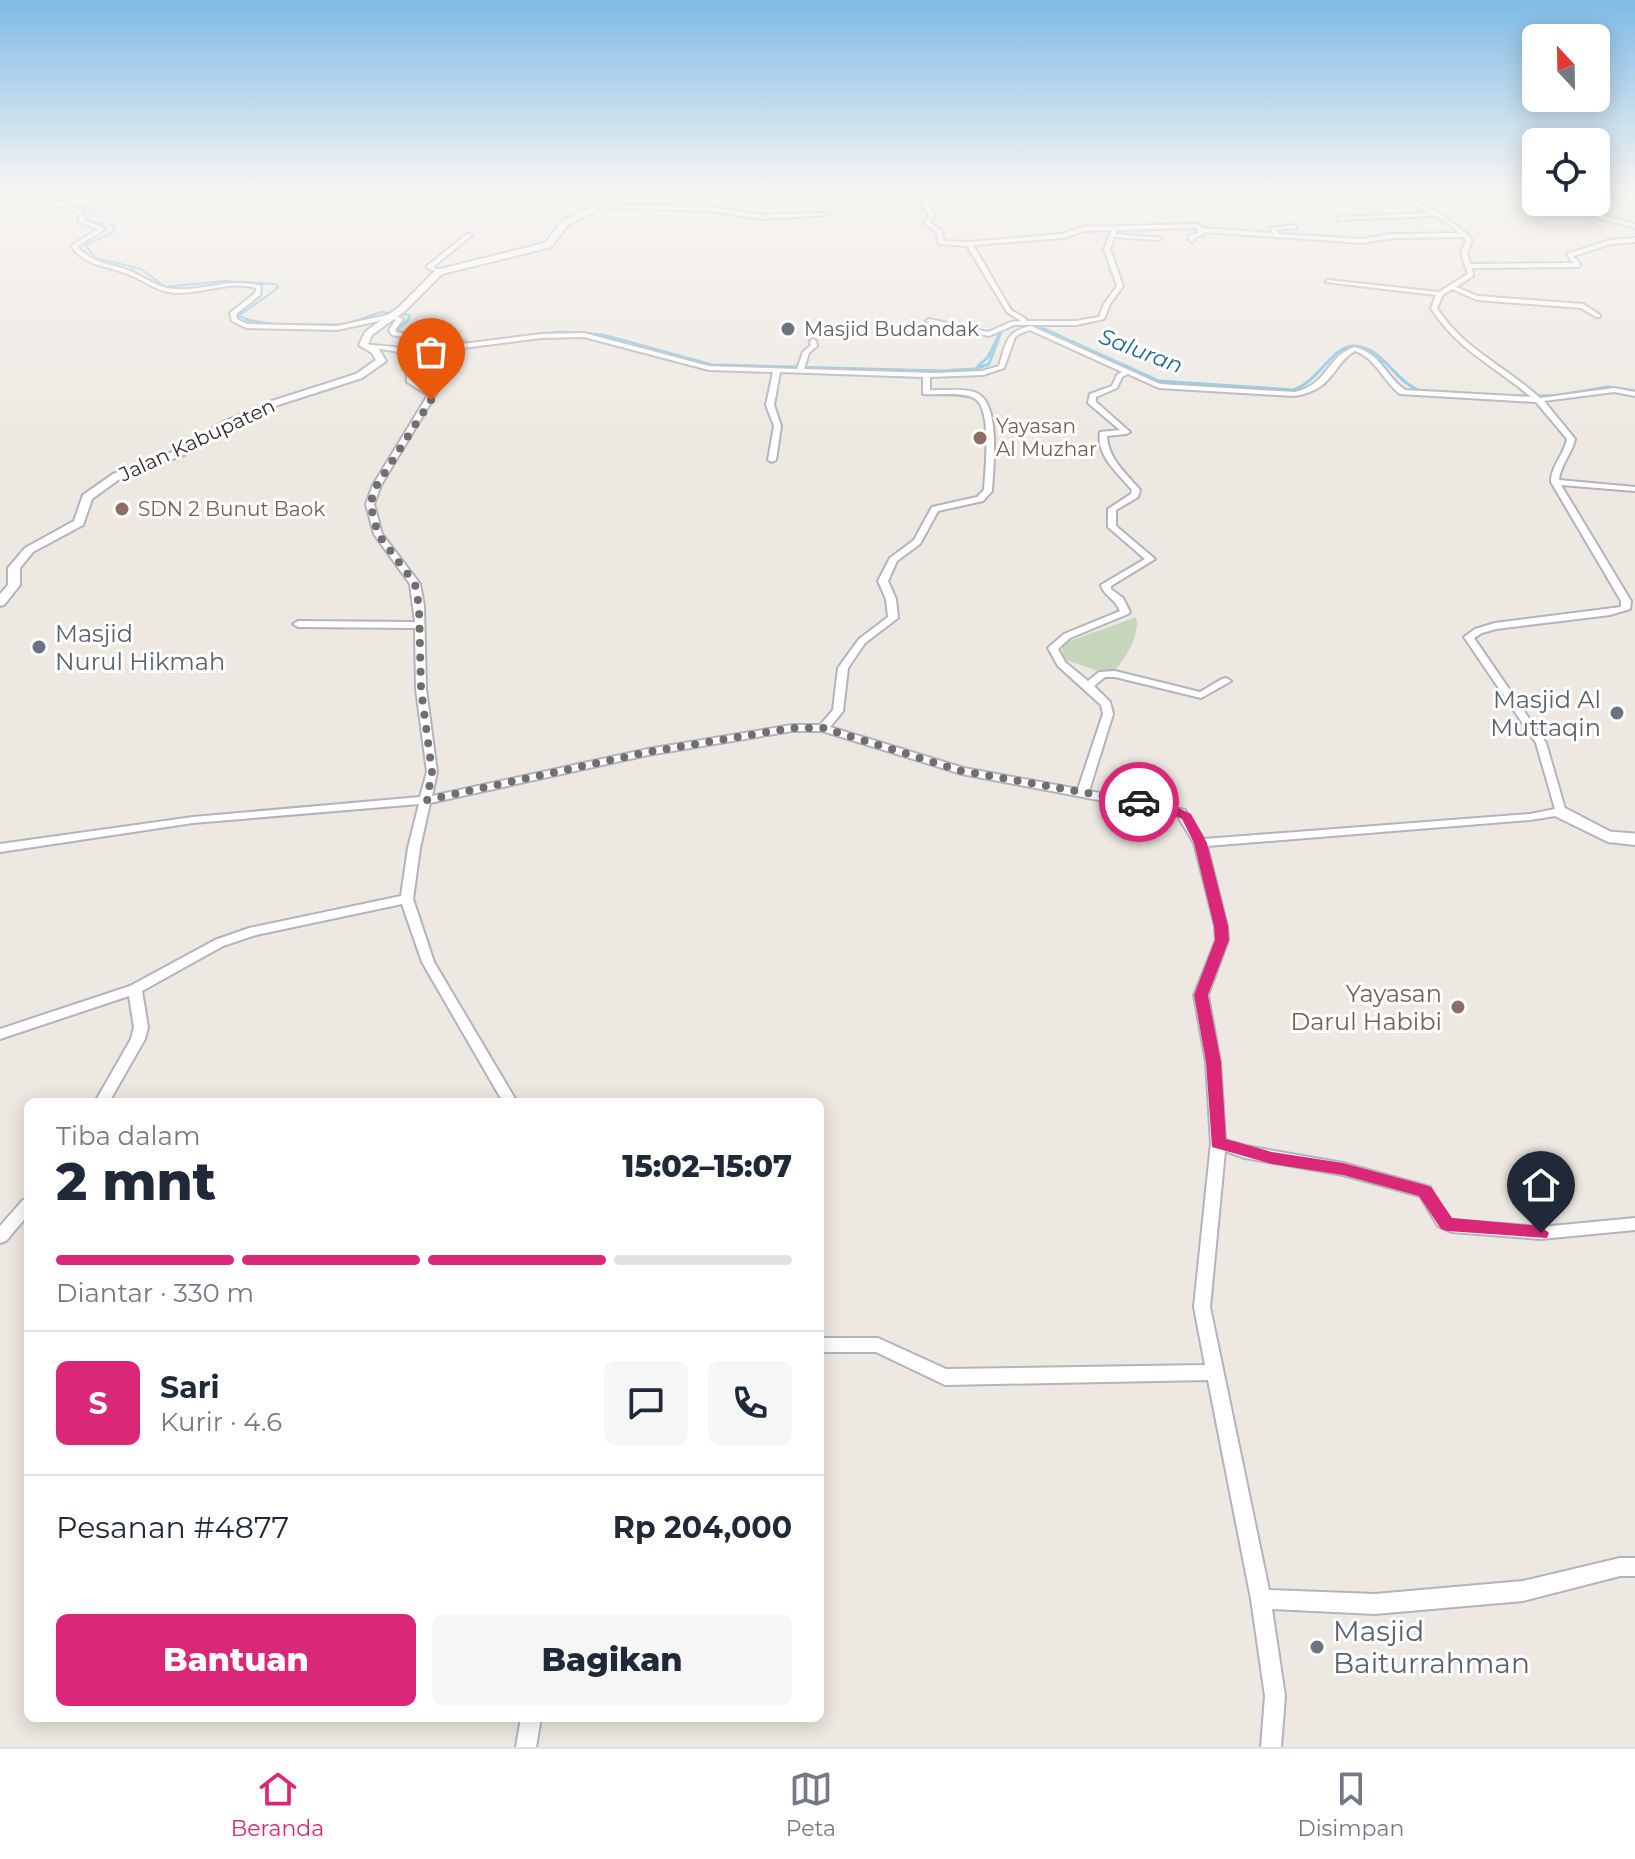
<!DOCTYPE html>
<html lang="id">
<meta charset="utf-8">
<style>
:root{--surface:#fff;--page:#f6f6f7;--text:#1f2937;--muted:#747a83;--line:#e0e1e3;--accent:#db2777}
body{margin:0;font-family:Montserrat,sans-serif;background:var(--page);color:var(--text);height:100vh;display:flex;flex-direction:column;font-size:30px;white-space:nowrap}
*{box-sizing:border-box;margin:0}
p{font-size:26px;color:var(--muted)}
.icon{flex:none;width:44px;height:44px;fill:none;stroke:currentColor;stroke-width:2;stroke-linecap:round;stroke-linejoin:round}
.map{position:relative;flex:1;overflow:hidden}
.panel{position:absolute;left:24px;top:1098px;width:800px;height:624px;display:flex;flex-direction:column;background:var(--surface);border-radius:12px;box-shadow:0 4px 20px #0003}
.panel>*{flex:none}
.needle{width:52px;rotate:338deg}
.tools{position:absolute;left:1522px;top:24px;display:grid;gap:16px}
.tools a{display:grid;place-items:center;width:88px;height:88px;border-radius:12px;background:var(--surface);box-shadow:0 4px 20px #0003;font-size:40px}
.pin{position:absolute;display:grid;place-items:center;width:68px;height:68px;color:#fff;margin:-82px -34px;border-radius:50% 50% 50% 0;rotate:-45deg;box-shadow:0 0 8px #0007}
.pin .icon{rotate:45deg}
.courier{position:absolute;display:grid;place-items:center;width:80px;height:80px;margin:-40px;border:6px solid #db2777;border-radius:50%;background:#fff;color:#222;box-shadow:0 2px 10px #0007}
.headline em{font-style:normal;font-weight:800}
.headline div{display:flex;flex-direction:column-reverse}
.headline{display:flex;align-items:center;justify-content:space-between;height:136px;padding:0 32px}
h1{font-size:52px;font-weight:800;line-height:60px}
.bar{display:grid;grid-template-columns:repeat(4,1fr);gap:12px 8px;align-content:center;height:96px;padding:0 32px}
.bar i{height:10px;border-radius:6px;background:var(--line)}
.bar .on{background:var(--accent)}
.bar p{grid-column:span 4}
.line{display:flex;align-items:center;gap:20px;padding:0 32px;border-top:2px solid var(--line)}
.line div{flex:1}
.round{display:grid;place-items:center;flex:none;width:84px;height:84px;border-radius:12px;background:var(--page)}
.button{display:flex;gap:16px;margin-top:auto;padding:16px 32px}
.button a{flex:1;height:92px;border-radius:12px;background:var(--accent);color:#fff;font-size:32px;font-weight:800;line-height:92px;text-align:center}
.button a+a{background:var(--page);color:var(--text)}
.tab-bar{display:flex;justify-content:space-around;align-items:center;height:112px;border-top:2px solid var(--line);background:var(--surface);font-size:22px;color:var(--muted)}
.tab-bar a{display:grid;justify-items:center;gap:4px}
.tab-bar .on{color:var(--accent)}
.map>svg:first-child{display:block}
</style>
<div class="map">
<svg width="1635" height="1747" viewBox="0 0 1635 1747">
<rect width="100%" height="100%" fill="#ede9e2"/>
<path fill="#c6d6bb" d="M 1136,617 C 1141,635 1123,664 1110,675 L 1063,659 L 1062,644 Z"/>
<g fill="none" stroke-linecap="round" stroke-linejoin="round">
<path stroke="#80c5e4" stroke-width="2" d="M 58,189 L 57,196 L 69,204 L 93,209 L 86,220 L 116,226 L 112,233 L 85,245 L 96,258 L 141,269 L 165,287 L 225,281 L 275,284 L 278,287 L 274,291 L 238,316 L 257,322
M 131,270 L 156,285
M 353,322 L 381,312 L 410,315 L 407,322"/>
<path stroke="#80c5e4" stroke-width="3" d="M 246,320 L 278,325
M 408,320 L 398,329 L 402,333 L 473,343
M 292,325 L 345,325 L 358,320
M 1036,325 L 1159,381 L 1293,390 C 1320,381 1331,347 1353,346 C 1383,346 1394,382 1421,391
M 1051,332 L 1080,348
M 515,337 L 560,332 L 603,335 L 712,365 L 941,371 L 975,369 L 989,364 L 1002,329 L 1022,324
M 1377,357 L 1397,384
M 978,366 L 988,357 L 1002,329
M 1507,396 L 1556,396 L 1608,387 L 1635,391"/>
<defs>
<path id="pedestrian" d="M 1561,811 L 1609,836 L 1635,838"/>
<path id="minor" d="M 33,189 L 51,189 L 54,200 L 83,210 L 84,220 L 104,228 L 104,230 L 77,246 C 91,263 108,263 127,270 C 141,275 153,285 167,288 C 200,294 226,276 261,286 L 260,295 L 236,314 L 237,319 L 247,324 L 337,326 L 392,314 L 403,319 L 395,330 L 396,332 L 462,344 L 541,334 L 584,333 L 709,366 L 797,369 L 803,352 L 811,345 L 810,341 L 813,339 L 816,341 L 817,346 L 809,353 L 804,369 L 935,373 L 982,371 L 999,366 C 1006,344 1005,331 1031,326 L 1160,384 L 1295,392 C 1330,383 1324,359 1354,347 C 1381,353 1384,375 1405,390 L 1531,397 C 1495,366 1457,350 1431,308 L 1436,295 L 1325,282 L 1328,280 L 1439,292 L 1468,274 L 1461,253 L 1466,240 L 1463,237 L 1393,238 L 1362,243 L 1204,232 L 1204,235 L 1195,237 L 1195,240 L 1192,242 L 1189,240 L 1189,236 L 1199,233 L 1196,228 L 1117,230 L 1116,234 L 1162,238 L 1159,240 L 1114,237 L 1110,249 L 1123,286 L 1110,304 L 1104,319 L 1076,325 L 1014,325 L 989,336 L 926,321 L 929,319 L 988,332 L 1011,322 L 1021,321 L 1007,312 L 967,246 L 939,244 L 936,232 L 924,223 L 929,215 L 921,204 L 929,200 L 926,196 L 931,195 L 935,201 L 927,205 L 935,215 L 930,223 L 941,230 L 944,241 L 969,242 L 1062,234 L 1083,227 L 1198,224 L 1202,228 L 1273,233 L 1270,228 L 1295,225 L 1297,228 L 1276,230 L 1279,234 L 1362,239 L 1393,234 L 1459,233 L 1451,225 L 1435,216 L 1337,220 L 1339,217 L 1430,213 L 1400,196 L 1347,197 L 1345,194 L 1395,193 L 1390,189 L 1395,189 L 1402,192 L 1458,191 L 1460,194 L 1407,195 C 1430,209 1455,220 1472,240 L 1467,253 L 1470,264 L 1573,263 L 1567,254 L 1610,240 L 1635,238 L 1635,242 L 1611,244 L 1573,256 L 1581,265 L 1578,267 L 1472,268 L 1473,276 L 1456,287 L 1478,296 L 1583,304 L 1600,315 L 1600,317 L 1596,317 L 1581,308 L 1477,300 L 1452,289 L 1443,295 L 1437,308 C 1463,349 1505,366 1540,398 L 1614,388 L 1635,392 L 1635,396 L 1614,392 L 1544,401 L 1575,439 C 1572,454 1560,465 1559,480 L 1635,487 L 1635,491 L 1561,485 L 1631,601 L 1630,609 L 1610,615 L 1496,629 L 1482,633 L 1474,638 L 1546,743 L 1566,812 L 1614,837 L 1635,837 L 1635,845 L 1608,842 L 1555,816 L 1530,820 L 1207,846 L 1227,926 L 1228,940 L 1208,995 L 1220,1062 L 1225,1140 L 1246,1146 L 1343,1163 L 1430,1187 L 1448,1218 L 1453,1220 L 1541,1227 L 1635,1218 L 1635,1230 L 1541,1239 L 1451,1232 L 1438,1226 L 1420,1196 L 1343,1175 L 1245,1158 L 1225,1151 L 1210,1307 L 1269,1590 L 1375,1594 L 1523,1581 L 1620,1558 L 1635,1558 L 1635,1576 L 1620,1576 L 1523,1601 L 1375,1614 L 1272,1609 L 1285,1696 L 1281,1747 L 1261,1747 L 1265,1696 L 1251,1599 L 1208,1380 L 945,1385 L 876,1352 L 820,1352 L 820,1338 L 878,1338 L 946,1369 L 1205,1365 L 1194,1307 L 1211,1143 L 1206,1062 L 1194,995 L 1216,940 L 1215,926 L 1194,843 L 1177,815 L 962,774 L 822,731 L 792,731 L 648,755 L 430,803 L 420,848 L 413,899 L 434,962 L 517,1102 L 503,1102 L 422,962 L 402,904 L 256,935 L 223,946 L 142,991 L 148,1027 L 145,1039 L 109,1102 L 95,1102 L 131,1039 L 134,1027 L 129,996 L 0,1039 L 0,1029 L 130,986 L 215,940 L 249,928 L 401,896 L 408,848 L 419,804 L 193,823 L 0,852 L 0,844 L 193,817 L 420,797 L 427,772 L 416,689 L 415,628 L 298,627 L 293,624 L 298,621 L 415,622 L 410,584 L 374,534 L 366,504 L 373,485 L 428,395 L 407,382 L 407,356 L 394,351 L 361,346 L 361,344 L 395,347 L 412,354 L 414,381 L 436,394 L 381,485 L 374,504 L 382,534 L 420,584 L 424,606 L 426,689 L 437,772 L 432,796 L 648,749 L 792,725 L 820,725 L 833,710 L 838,668 L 859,639 L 888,617 L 886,599 L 878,581 L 890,558 L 914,540 L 932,507 L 977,497 L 984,490 C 985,471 993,408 974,398 C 963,392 937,395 923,394 L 923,377 L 780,372 L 774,405 L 781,426 L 776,460 L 772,462 L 768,460 L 774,426 L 766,405 L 773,372 L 709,370 L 584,337 L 541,338 L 462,348 L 392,335 L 389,330 L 396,320 L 392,318 L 337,330 L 246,328 L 232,321 L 230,313 L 255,293 L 256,288 C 229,280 203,294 176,293 C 156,292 143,279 125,273 C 104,265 85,266 71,246 L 98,229 L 79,222 L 78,212 L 50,202 L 47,191 L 0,195 L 0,191 ZM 1112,230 L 1104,249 L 1117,286 L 1104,304 L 1099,317 L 1076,321 L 1026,321 L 1026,319 L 1011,310 L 973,245 L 1063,238 L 1084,231 ZM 1030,330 L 1122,372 L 1117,375 L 1112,386 L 1090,394 L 1088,403 L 1120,430 L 1100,432 C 1096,456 1118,473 1132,490 L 1131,494 L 1108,509 L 1108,527 L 1145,559 L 1101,585 C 1103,595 1115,598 1120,611 L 1064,634 L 1048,648 L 1058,666 L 1101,705 L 1103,714 L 1078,789 L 964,768 L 830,727 L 843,711 L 848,668 L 865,643 L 898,618 L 896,599 L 888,581 L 897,561 L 920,544 L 938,511 L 983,501 L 992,491 C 993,468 1002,400 974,392 C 961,388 943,391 930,390 L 930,377 L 983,375 L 1004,368 L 1015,337 L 1019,334 ZM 1355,351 C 1376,358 1383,381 1400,394 L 1536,402 L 1567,439 C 1564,455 1551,466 1551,482 L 1621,601 L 1621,607 L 1495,623 L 1475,629 L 1464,637 L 1536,743 L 1555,809 L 1530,814 L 1204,839 L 1185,810 L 1089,791 L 1113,714 L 1110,702 L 1094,686 L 1105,677 L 1115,677 L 1201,698 L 1231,681 L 1226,678 L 1222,679 L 1200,692 L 1115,671 L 1099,672 L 1088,681 L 1065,662 L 1058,649 L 1070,638 L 1128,614 L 1130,612 L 1123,598 L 1111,589 L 1111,586 L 1155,559 L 1116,526 L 1116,510 L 1138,497 L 1140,490 C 1126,473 1108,459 1107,436 L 1126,434 L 1130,432 L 1096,402 L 1096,397 L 1117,388 L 1122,377 L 1128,374 L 1159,388 L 1295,396 C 1304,394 1313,392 1321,386 C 1335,376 1339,360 1355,351 Z
M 599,204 L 712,207 L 760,215 L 824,213 L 827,215 L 760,219 L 712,211 L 597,207 Z
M 1589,212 L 1635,224 L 1635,228 L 1587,215 Z
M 467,234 L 472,235 L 433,267 L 441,271 L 441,273 L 427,268 L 427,266 Z
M 28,1198 L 28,1215 L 6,1241 L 0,1243 L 0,1226 L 23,1200 Z
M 521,1718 L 541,1718 L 536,1747 L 516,1747 Z"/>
<path id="tertiary" d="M 621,189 L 627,189 L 618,198 L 568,225 L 551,247 L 442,274 L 405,311 L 372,335 L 368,344 L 379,349 L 386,361 L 362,378 L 278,405 L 231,426 L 186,454 L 121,478 L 92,499 L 83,525 L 33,552 L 20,568 L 20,585 L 4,605 L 0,606 L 0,594 L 8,585 L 8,568 L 25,548 L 74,521 L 83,495 L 113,474 L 178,450 L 223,422 L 272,401 L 356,374 L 376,360 L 372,353 L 359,345 L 365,332 L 399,307 L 436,270 L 545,243 L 562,221 L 614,196 Z"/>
</defs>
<use href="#pedestrian" stroke="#b2b3bc" stroke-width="13"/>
<use href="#minor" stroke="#b2b3bc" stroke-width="4"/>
<use href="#tertiary" stroke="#b2b3bc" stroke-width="4"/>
<use href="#pedestrian" stroke="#fff" stroke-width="9"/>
<use href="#minor" fill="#fff" fill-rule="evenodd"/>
<use href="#tertiary" fill="#fff" fill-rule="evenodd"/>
</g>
<linearGradient id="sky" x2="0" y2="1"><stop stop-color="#7ebbe6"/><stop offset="0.44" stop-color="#f7f5f2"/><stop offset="1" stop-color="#f7f5f2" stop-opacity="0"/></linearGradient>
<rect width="1635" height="433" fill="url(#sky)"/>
<path fill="#db2777" d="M 1139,799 L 1172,805 L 1191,814 L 1207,843 L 1228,926 L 1229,940 L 1208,995 L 1221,1062 L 1226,1139 L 1272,1152 L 1343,1163 L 1425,1185 L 1431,1187 L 1452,1218 L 1541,1226 L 1549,1233 L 1547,1238 L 1447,1231 L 1441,1229 L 1419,1196 L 1343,1175 L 1272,1164 L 1212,1147 L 1206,1062 L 1194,995 L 1215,940 L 1214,926 L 1194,843 L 1182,819 L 1164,811 L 1135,805 L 1135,800 Z"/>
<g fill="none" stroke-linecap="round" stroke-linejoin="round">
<path stroke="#716f6d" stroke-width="8" stroke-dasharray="0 14.4" d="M 431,400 L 377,485 L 370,504 L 378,534 L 415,584 L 419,606 L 421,689 L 432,772 L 427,800 L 648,752 L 792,728 L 823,728 L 962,771 L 1139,802"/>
</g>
<g fill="#6b7280" stroke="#fff" stroke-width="3">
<circle cx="788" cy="329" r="8"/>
<circle cx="39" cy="647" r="8"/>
<circle cx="1617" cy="713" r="8"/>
<circle cx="1317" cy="1647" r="8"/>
</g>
<g fill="#8d6e63" stroke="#fff" stroke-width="3">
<circle cx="980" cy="438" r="8"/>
<circle cx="122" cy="509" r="8"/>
<circle cx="1458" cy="1007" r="8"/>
</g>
<g text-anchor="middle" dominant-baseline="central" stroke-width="6" stroke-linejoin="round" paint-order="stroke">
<g font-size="20" fill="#5b616d" stroke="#fff" text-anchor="start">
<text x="804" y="329">Masjid Budandak</text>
</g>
<g font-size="20" fill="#785e54" stroke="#fff" text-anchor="start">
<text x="996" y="426">Yayasan<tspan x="996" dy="23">Al Muzhar</tspan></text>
<text x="138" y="509">SDN 2 Bunut Baok</text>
</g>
<g font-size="20" fill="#2e2e2e" stroke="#fff">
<text transform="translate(197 440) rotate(-25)">Jalan Kabupaten</text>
</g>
<g font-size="22" font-style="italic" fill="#1b6594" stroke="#fff">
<text transform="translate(1141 351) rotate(21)">Saluran</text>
</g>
<g font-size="24" fill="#5b616d" stroke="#fff" text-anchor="start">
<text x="55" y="633">Masjid<tspan x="55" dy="28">Nurul Hikmah</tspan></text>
<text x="1601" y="699" text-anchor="end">Masjid Al<tspan x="1601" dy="28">Muttaqin</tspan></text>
</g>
<g font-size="24" fill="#785e54" stroke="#fff" text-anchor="end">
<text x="1442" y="993">Yayasan<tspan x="1442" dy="28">Darul Habibi</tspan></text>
</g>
<g font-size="28" fill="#5b616d" stroke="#fff" text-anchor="start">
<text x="1333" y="1631">Masjid<tspan x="1333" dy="32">Baiturrahman</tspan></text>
</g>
</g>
</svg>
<div class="tools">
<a><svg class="needle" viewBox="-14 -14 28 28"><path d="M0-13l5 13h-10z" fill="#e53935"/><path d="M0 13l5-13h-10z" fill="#747a83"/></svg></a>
<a><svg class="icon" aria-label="locate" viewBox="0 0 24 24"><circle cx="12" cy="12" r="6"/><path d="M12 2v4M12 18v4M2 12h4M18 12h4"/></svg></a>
</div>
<div class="pin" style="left:431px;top:400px;background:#ea580c"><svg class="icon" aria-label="bag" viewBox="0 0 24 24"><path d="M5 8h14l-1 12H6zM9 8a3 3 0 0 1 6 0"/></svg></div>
<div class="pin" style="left:1541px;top:1233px;background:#1f2937"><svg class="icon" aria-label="home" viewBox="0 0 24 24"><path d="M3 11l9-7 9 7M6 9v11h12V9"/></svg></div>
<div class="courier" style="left:1139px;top:802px"><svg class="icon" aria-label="car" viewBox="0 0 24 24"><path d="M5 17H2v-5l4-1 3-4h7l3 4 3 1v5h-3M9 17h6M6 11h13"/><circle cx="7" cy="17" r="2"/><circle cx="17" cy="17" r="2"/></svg></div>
<section class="panel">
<div class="headline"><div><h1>2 mnt</h1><p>Tiba dalam</p></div><em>15:02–15:07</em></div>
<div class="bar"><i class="on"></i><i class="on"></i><i class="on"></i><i></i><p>Diantar · 330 m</p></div>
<div class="line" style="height:144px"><b class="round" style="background:var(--accent);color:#fff">S</b><div><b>Sari</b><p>Kurir · 4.6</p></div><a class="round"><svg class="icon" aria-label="chat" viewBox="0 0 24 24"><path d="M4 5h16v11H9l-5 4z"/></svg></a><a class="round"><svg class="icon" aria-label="phone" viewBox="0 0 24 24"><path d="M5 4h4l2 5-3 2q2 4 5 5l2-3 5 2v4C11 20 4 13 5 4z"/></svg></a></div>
<div class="line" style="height:104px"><div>Pesanan #4877</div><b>Rp 204,000</b></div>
<div class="button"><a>Bantuan</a><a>Bagikan</a></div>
</section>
</div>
<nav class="tab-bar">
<a class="on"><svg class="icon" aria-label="home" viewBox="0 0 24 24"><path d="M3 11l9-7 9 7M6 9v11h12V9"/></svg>Beranda</a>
<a><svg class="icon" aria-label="map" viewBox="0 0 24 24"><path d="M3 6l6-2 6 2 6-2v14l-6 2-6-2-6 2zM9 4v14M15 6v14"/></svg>Peta</a>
<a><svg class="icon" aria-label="saved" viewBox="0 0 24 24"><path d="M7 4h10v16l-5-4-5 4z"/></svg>Disimpan</a>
</nav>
